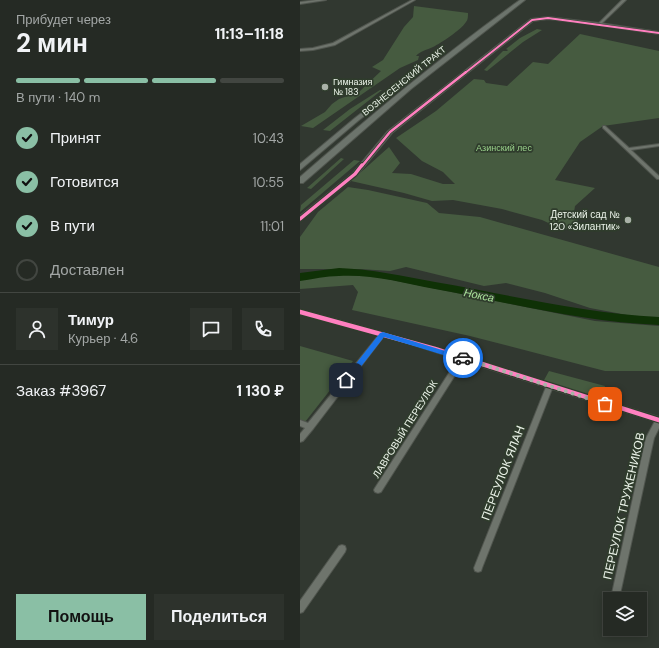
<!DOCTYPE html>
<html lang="ru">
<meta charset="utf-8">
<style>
:root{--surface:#252a24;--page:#2d322c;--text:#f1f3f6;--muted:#a3a7a6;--line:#424641;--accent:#8abfa5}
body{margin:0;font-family:"DM Sans",sans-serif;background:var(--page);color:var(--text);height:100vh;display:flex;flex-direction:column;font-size:15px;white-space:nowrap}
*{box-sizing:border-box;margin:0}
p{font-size:13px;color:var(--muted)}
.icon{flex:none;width:22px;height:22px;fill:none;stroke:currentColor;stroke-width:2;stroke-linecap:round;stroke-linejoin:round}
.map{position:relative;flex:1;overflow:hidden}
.panel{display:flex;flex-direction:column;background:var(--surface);width:300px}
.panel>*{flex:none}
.fabs{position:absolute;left:303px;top:592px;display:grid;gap:8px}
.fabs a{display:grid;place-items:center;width:44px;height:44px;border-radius:0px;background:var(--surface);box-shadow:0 2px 10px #0003,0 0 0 1px var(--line);font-size:20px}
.pin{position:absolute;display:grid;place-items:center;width:34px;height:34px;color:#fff;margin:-17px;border-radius:8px;box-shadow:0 2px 6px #0006}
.courier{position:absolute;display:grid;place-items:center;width:40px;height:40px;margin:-20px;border:3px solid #1a73e8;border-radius:50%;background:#fff;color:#222;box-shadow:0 1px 5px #0007}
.headline em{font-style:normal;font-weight:700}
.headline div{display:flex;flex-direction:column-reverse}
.headline{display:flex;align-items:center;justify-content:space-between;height:68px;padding:0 16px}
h1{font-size:26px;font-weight:700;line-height:30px}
.bar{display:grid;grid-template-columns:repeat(4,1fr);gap:6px 4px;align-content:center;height:48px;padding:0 16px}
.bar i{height:5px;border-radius:3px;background:var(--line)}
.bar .current{background:var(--accent)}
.bar p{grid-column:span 4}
.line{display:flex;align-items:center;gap:10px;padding:0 16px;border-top:1px solid var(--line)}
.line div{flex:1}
.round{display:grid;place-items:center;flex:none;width:42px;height:42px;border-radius:0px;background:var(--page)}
ol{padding:0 16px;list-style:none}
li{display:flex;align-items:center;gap:12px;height:44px}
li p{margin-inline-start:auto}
li .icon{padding:4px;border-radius:50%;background:var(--accent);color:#111;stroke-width:4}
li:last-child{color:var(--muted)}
li i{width:22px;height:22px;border:2px solid var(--line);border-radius:50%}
.cta{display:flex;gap:8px;margin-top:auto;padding:8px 16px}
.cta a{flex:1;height:46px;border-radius:0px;background:var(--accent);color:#111;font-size:16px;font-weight:700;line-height:46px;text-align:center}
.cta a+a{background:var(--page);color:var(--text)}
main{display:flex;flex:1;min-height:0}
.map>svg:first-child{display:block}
</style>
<main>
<section class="panel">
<div class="headline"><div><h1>2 мин</h1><p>Прибудет через</p></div><em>11:13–11:18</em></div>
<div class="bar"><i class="current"></i><i class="current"></i><i class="current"></i><i></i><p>В пути · 140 m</p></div>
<ol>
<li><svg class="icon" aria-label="check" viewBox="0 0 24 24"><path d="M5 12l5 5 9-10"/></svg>Принят<p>10:43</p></li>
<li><svg class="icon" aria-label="check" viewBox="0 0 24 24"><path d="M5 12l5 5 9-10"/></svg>Готовится<p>10:55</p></li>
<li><svg class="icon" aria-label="check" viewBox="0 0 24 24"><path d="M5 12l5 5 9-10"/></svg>В пути<p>11:01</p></li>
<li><i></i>Доставлен</li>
</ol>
<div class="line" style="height:72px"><a class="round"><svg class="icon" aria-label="person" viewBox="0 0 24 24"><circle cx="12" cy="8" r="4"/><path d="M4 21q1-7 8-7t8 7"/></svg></a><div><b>Тимур</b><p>Курьер · 4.6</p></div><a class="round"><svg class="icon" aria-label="chat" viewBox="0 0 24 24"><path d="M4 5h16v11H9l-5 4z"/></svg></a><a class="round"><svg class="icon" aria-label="phone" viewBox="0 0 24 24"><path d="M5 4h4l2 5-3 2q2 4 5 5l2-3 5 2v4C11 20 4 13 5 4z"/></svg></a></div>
<div class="line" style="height:52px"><div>Заказ #3967</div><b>1 130 ₽</b></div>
<div class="cta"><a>Помощь</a><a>Поделиться</a></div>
</section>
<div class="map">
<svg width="359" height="648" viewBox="0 0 359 648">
<rect width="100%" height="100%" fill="#313830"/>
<path fill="#465b40" d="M 114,6 L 168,13 C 168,16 168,20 166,22 C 161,30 141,43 133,47 C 127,50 120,51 116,56 L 119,56 L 118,60 L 100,68 L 13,128 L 1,126 L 25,112 L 32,104 L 39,99 L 59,92 L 81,71 L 72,67 L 83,60 L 104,27 L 113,17 Z
M 237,29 L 242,30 L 223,42 L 187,71 L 184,70 L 203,51 L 207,51 L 208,50 L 206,49 L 220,38 Z
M 280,34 L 359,51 L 359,118 L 303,126 L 280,142 L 255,180 L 295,188 L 275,206 L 274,212 L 281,229 L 277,231 L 257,227 L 242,220 L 202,209 L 153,200 L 132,201 L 104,193 L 51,181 L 89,147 L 100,163 L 92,173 L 111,174 L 143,184 L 155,184 L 143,172 L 122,161 L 96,138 L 136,111 L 174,79 L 184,80 L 186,83 L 207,86 L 233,62 L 248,64 Z
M 80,90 L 82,90 L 30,131 L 23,130 L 50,109 Z
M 41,158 L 44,159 L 11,189 L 7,188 Z
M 54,160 L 60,161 L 0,212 L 1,205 Z
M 48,187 L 68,190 L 127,203 L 139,213 L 180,217 L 359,267 L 359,321 L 290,308 L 245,293 L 206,283 L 184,286 L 106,267 L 90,271 L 60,269 L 0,269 L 0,237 L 18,212 Z
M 38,274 L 67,275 L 295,321 L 359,326 L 359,371 L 305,371 L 170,336 L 52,310 L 58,292 L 53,285 L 0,289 L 0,279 Z
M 0,346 L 53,361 L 5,422 L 0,420 Z
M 249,371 L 305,386 L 301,399 L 243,382 Z"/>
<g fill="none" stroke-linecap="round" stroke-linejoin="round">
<path fill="#0f3106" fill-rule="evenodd" d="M 39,268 C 71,269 103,276 135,282 C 210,295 283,313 359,317 L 359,325 C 283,322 210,303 135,289 C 104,283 71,274 39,276 C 26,276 13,279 0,281 L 0,273 Z"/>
<defs>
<path id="minor" d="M 112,0 L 115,0 L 35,45 L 13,50 L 0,51 L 0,49 L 13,48 L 33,43 Z
M 300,23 L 359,32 L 359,34 L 299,25 Z
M 303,126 L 305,126 L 329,148 L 359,144 L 359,146 L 331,150 L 359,176 L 359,179 L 357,179 L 303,128 Z
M 0,310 C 121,341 239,381 359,417 L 359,428 L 354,438 L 319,599 L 311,599 L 311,598 L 346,438 L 355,421 L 252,389 L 182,568 L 181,571 L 178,572 L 175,571 L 174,568 L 246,387 L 164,361 L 81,492 L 78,493 L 75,492 L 74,490 L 75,488 L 158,359 L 84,336 L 13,429 L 3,441 L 0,442 L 0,434 L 5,428 L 0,426 L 0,420 L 8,423 L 79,335 L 0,314 Z
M 42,545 L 45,546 L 46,549 L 45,552 L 3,612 L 0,613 L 0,601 L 39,546 Z"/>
<path id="tertiary" d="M 16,0 L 26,0 L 0,4 L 0,2 Z
M 322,0 L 326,0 L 300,25 L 248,19 L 233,21 L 92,133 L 57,175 L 0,221 L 0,216 L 53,173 L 88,131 L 231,19 L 248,17 L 299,23 Z"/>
<path id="primary" d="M 220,0 L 225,0 L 111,89 L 3,183 L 0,183 L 0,177 C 71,115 143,55 220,0 Z
M 110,76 L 115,77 L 59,120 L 0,170 L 0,164 L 55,118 Z"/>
</defs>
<use href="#minor" stroke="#50554e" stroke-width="2"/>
<use href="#tertiary" stroke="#50554e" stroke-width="2"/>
<use href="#primary" stroke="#50554e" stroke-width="2"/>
<use href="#minor" fill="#6e746c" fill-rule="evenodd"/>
<use href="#tertiary" fill="#6e746c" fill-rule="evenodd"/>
<use href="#primary" fill="#6c746c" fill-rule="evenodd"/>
<defs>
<path id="cycleway-far3" d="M 165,73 L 232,20 L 248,18 L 359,33"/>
<path id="cycleway-far2" d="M 62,166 L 90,132 L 166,72"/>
<path id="cycleway-far1" d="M 0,219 L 55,174 L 62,165"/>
<path id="cycleway" d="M 0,312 L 135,349 L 359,420"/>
</defs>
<use href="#cycleway-far3" stroke="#2f3c2c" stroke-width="3"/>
<use href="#cycleway-far2" stroke="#2f3c2c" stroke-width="4"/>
<use href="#cycleway-far1" stroke="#2f3c2c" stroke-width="5.5"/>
<use href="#cycleway" stroke="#2f3c2c" stroke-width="7"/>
<use href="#cycleway-far3" stroke="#ff80c0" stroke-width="2"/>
<use href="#cycleway-far2" stroke="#ff80c0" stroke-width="2.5"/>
<use href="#cycleway-far1" stroke="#ff80c0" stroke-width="3.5"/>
<use href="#cycleway" stroke="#ff80c0" stroke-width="4.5"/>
</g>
<path fill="#1a73e8" d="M 83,332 L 165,357 L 166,358 L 163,361 L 84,337 L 49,382 L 44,382 L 44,379 L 80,333 Z"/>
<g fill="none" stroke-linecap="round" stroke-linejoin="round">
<path stroke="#aab2a8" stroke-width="4" stroke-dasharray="0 7.2" d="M 163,358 L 305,404"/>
</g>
<g fill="#aab2a8" stroke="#2f3c2c" stroke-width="1.5">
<circle cx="25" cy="87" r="4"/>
<circle cx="328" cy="220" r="4"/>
</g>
<g text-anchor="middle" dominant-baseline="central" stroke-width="3.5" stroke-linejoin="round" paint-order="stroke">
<g font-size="9" fill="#ebf3e9" stroke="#2f3c2c">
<text transform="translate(104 81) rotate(-39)">ВОЗНЕСЕНСКИЙ ТРАКТ</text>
</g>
<g font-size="9" fill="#ebf3e9" stroke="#2f3c2c" text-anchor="start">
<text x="33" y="82">Гимназия<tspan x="33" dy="10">№ 183</tspan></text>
</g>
<g font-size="9" fill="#9ad28b" stroke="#2f3c2c">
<text x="204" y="148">Азинский лес</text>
</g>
<g font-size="10" fill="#ebf3e9" stroke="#2f3c2c" text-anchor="end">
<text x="320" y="214">Детский сад №<tspan x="320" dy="12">120 «Зилантик»</tspan></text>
</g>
<g font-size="10" fill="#ebf3e9" stroke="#2f3c2c">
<text transform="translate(105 429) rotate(-58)">ЛАВРОВЫЙ ПЕРЕУЛОК</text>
</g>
<g font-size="11" font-style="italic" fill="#a9e19a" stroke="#2f3c2c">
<text transform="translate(179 295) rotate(11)">Нокса</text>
</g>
<g font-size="12" fill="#ebf3e9" stroke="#2f3c2c">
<text transform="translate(203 473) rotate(-69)">ПЕРЕУЛОК ЯЛАН</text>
<text transform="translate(324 506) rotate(-77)">ПЕРЕУЛОК ТРУЖЕНИКОВ</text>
</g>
</g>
</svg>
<div class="fabs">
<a><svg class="icon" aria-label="layers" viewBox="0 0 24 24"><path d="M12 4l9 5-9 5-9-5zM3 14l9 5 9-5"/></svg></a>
</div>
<div class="pin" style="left:305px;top:404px;background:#ea580c"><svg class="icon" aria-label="bag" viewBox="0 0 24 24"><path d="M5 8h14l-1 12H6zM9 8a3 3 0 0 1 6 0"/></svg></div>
<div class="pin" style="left:46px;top:380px;background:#1f2937"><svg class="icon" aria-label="home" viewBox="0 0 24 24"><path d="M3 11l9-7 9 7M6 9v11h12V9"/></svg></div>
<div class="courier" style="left:163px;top:358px"><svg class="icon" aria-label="car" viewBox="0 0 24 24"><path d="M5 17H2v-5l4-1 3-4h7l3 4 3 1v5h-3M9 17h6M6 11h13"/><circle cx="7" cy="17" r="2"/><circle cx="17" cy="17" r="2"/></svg></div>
</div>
</main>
